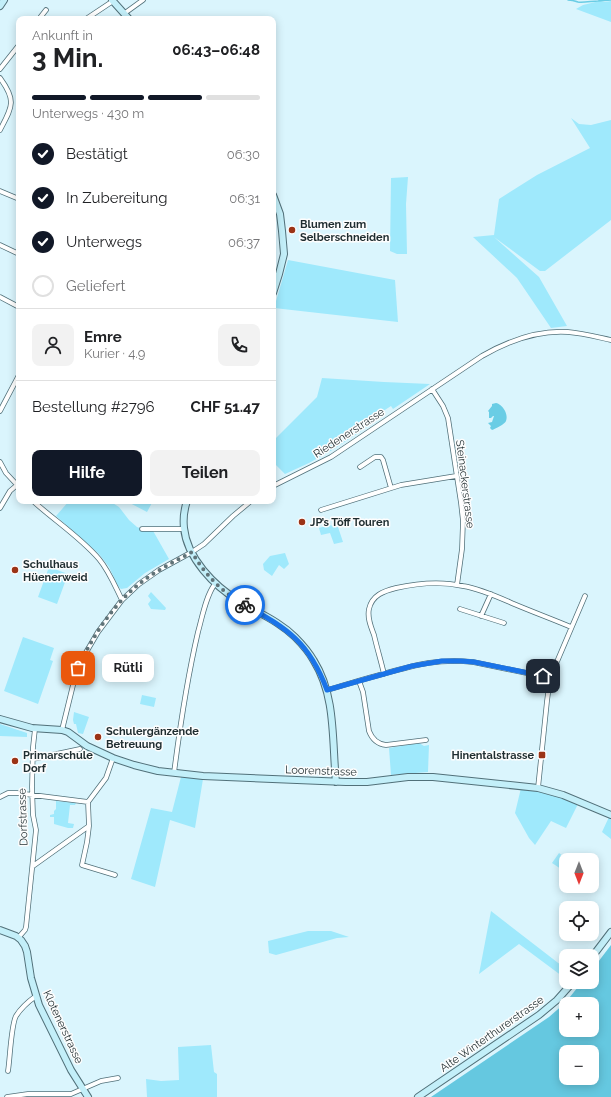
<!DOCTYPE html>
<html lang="de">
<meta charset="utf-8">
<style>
:root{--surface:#fff;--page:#f2f2f2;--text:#202124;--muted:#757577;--line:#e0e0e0;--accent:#111827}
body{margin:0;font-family:Raleway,sans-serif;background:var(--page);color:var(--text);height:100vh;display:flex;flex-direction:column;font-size:15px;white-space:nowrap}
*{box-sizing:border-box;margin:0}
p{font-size:13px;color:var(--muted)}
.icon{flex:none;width:22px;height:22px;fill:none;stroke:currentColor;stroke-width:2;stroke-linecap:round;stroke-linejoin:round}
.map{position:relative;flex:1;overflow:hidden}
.details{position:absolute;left:16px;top:16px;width:260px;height:488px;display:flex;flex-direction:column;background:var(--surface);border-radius:8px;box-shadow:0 2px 10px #0003}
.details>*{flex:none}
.needle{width:26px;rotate:180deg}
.buttons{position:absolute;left:559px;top:853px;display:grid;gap:8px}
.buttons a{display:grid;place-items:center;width:40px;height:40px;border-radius:8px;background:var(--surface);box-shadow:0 2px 10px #0003;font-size:20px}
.pin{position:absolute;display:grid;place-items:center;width:34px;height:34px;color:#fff;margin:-17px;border-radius:8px;box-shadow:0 2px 6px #0006}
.courier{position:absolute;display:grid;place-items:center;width:40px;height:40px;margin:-20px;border:3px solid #1a73e8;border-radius:50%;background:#fff;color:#222;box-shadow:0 1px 5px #0007}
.bubble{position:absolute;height:28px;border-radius:8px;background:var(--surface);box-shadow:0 2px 10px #0003;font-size:13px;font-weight:700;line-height:28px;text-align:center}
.head em{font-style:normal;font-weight:700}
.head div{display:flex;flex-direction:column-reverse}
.head{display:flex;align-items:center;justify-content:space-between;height:68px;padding:0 16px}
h1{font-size:26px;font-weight:700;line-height:30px}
.bar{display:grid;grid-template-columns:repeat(4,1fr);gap:6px 4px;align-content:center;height:48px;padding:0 16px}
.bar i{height:5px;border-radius:3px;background:var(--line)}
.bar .selected{background:var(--accent)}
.bar p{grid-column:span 4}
.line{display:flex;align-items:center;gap:10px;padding:0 16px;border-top:1px solid var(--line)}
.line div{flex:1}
.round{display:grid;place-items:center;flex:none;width:42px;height:42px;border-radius:8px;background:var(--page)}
ol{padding:0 16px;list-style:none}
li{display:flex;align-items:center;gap:12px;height:44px}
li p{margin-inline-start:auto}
li .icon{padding:4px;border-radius:50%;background:var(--accent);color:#fff;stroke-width:4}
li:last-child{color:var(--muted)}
li i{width:22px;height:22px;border:2px solid var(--line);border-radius:50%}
.button{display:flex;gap:8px;margin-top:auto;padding:8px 16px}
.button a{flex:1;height:46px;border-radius:8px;background:var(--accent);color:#fff;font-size:16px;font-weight:700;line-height:46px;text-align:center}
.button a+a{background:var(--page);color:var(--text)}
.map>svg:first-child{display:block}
</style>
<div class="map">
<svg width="611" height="1097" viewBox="0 0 611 1097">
<rect width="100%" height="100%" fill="#daf5fd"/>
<path fill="#9fe9fc" d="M 600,1 L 605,2 L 611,1 L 611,22 L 576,9 L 583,5 Z
M 571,118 L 579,124 L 591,125 L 611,120 L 611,220 L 545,271 L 540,271 L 494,237 L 539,277 L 567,326 L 551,328 L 517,278 L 473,237 L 494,235 L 499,199 L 537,175 L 590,148 Z
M 408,177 L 406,204 L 407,254 L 397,254 L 390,251 L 391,178 Z
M 288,260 L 395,280 L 398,322 L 274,308 Z
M 322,378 L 384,382 L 430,384 L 393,409 L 391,406 L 371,419 L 373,423 L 334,449 L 309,463 L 285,474 L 273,462 L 273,441 L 317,397 Z
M 69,501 L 115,501 L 114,503 L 111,502 L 119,507 L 129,520 L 137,527 L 142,529 L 152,529 L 169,559 L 145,573 L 127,588 L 121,589 L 118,586 L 109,567 L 99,554 L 56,516 Z
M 126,501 L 153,501 L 147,512 Z
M 329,525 L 338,527 L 343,542 L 334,544 L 330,533 L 321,535 L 319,528 Z
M 285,553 L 289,564 L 284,569 L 279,565 L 272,576 L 264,570 L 263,564 L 270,556 Z
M 49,567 L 68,574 L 57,604 L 38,597 Z
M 151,592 L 166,608 L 165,610 L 151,609 L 148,604 L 151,600 L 148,596 Z
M 23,637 L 54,648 L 50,660 L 53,661 L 38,704 L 4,691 Z
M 142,695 L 156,698 L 154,707 L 140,704 Z
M 74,712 L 89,717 L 83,734 L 78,733 L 76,724 L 74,724 L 73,720 Z
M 0,724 L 27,733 L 27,737 L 0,736 Z
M 419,743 L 424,746 L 429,745 L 428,772 L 391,775 L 389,748 Z
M 181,777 L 203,779 L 195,828 L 170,820 L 155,887 L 131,879 L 151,808 L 172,812 Z
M 521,788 C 541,791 560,796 578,804 L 566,828 L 551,821 L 535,845 L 529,838 L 515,813 Z
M 56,801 L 76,803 L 75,805 L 70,805 L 68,823 L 74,824 L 73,828 L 68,828 L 54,824 L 54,817 L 50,817 L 50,815 L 54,814 L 54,811 L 56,809 Z
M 609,817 L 611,818 L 611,839 L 602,832 Z
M 559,853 L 568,860 L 566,860 L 566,866 L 564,869 L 561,869 L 552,863 Z
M 491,911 L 566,969 L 566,979 L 519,944 L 479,974 Z
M 308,931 L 331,931 L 349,937 L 337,938 L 276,955 L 269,953 L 268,941 Z
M 211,1045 L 214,1072 L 217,1074 L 217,1097 L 147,1097 L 146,1079 L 161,1081 L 179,1080 L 178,1047 Z"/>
<path fill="#65c8e0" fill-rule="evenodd" d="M 611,945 L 611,1097 L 431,1097 L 549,1017 L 565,1003 L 582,982 L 592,982 L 592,970 ZM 566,1004 L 592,1004 L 592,1030 L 566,1030 ZM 566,1052 L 592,1052 L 592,1078 L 566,1078 Z"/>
<path fill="#6acde5" d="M 496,403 C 502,404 509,414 506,421 C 505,424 495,429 492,430 L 490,428 L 491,426 L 488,423 L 492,422 L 494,416 L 493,416 L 491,418 L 489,418 L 489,412 L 488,411 L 492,406 L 492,404 Z"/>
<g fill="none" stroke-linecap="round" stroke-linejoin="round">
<path stroke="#6acde5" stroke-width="1.5" d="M 568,0 C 572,0 575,1 578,2 C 582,3 593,1 598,1 C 602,0 606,1 611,0"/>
<defs>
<path id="street" d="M 125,13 L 143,0
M 39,19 L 46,10
M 86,19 L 113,1
M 0,69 L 19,45
M 0,78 C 17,101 12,107 0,130
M 0,191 L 19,199
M 0,245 L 19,254
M 0,297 L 19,307
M 432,389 L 443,406 L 448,418 L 461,503 L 463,521 L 462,549 L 457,585
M 0,411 L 19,375
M 0,462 L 6,473 L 19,487
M 360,467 L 375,457 L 381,457 L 383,460 L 391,488
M 273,486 L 331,457 L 482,356 C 508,341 537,330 568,332 C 582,333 597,337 611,340
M 33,501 C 55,521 80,537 99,559 C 109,571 115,586 122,600
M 0,508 L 10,491 L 17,485
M 321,510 L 401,485 L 456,476
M 142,529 L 184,529
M 460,609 L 504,623
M 481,616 L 491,594
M 384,674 C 381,661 377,648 374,635 C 371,627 367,618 369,609 C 372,595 384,591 396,588 C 418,583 441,581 463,586 C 481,589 498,597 514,604 C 533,612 552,619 571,627
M 359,681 L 363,692 L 369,731 C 372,739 377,744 386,745 L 426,740
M 327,690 C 345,685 364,679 383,674 C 415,665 439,658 473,662 L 551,678
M 62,730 L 75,677 L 81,661 L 98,632 L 122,600 L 139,584 L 159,570 L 192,552 L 204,544 L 233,516 L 251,501
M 33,759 L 80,749
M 174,773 C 180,726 187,679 198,632 C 202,618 206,595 215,584
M 538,788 L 547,701 L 549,686 L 556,664 L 585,596
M 0,797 L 8,793 L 17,793 L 88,802
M 89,826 L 87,842 L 82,865 L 115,875
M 33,866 L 89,826 L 88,802 L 106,778 L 113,758
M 18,938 L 25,930 L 26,927 L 36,830 L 33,815 L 32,787 L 33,747 L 35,729
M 8,1071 C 10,1059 11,1025 16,1016 C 21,1008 29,1001 36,996
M 7,1097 L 28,1094 L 71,1094 L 101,1081 L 118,1078"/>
<path id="secondary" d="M 112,0 L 129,19
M 0,6 L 4,0
M 273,195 L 280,214 L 282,231 L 284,254 L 279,274 L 273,293
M 187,501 C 184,510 183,519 184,528 C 187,558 214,586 239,601 C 258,613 279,621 295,637 C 302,644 309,652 314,661 C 336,696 332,742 336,782
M 0,719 L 32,728 L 62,730 L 68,732 L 87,746 L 113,758 L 134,765 L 158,771 L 203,776 L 346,782 L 367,782 L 408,777 L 433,777 L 538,788 L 563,795 L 611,815
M 0,930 L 16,936 L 21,940 L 25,946 L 27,952 L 31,978 L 39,1005 L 71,1070 L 88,1097
M 592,957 L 611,932
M 418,1097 L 539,1015 L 557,1000 L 573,982"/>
</defs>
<use href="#street" stroke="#517079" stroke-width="5.5"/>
<use href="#secondary" stroke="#517079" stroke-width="8"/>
<use href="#street" stroke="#fff" stroke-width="4"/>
<use href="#secondary" stroke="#c3eff9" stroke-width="6"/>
</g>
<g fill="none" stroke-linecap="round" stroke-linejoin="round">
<path stroke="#607378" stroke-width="4" stroke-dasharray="0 7.2" d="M 78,668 C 92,637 113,605 139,584 C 155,571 174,562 192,552 C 205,575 222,592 245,605"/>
<path stroke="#1a73e8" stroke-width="5" d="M 245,605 C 288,629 309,642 327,690 L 412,666 L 442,661 L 461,661 L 474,662 L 543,676"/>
</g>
<g fill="#9b3316" stroke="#fdfdfd" stroke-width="1.5">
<circle cx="292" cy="230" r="4"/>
<circle cx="302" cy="522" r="4"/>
<circle cx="15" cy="570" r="4"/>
<circle cx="98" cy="737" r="4"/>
<rect x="538" y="751" width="8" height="8" rx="2"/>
<circle cx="15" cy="761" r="4"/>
</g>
<g text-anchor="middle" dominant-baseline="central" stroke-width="3" stroke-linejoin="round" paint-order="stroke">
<g font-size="11" font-weight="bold" fill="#1f2d30" stroke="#fdfdfd" text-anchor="start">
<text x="300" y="224">Blumen zum<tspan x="300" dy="13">Selberschneiden</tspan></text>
<text x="310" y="522">JP’s Töff Touren</text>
<text x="23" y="564">Schulhaus<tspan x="23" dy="13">Hüenerweid</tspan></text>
<text x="106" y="731">Schulergänzende<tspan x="106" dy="13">Betreuung</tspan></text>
<text x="23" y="755">Primarschule<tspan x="23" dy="13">Dorf</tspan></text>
<text x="534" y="755" text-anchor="end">Hinentalstrasse</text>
</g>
<g font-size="11" fill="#1f2d30" stroke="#fdfdfd">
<text transform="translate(349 433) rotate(-33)">Riedenerstrasse</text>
<text transform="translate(465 484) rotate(83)">Steinackerstrasse</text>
<text transform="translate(321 771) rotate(2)">Loorenstrasse</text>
<text transform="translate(23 817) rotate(-92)">Dorfstrasse</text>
<text transform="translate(63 1027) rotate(65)">Klotenerstrasse</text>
<text transform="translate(492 1034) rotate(-35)">Alte Winterthurerstrasse</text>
</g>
</g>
</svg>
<div class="buttons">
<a><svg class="needle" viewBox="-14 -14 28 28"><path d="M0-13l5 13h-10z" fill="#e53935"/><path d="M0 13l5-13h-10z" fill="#757577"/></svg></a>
<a><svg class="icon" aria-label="locate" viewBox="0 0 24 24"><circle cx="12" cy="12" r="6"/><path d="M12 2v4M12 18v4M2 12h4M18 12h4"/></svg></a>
<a><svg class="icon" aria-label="layers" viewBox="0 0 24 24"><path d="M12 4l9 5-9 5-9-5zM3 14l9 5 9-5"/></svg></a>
<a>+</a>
<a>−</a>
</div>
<div class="pin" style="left:78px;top:668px;background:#ea580c"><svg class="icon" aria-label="bag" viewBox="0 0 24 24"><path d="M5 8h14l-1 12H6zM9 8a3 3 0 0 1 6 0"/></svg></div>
<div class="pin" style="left:543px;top:676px;background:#1f2937"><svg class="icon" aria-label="home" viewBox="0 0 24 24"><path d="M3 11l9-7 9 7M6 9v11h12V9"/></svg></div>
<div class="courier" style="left:245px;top:605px"><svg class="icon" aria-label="bike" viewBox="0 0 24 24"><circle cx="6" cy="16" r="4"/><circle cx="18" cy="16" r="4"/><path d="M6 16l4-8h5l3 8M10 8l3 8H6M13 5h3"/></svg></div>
<div class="bubble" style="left:102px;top:654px;width:52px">Rütli</div>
<section class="details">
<div class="head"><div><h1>3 Min.</h1><p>Ankunft in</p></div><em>06:43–06:48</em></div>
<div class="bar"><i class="selected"></i><i class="selected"></i><i class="selected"></i><i></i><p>Unterwegs · 430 m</p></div>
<ol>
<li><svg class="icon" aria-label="check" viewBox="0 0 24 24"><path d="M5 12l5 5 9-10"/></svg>Bestätigt<p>06:30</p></li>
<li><svg class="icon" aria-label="check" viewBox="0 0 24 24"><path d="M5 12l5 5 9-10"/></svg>In Zubereitung<p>06:31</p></li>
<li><svg class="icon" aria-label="check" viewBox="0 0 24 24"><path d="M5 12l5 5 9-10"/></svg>Unterwegs<p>06:37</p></li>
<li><i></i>Geliefert</li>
</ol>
<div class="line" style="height:72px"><a class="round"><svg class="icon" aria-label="person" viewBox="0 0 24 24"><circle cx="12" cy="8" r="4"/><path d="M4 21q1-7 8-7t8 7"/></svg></a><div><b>Emre</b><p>Kurier · 4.9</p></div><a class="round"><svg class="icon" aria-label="phone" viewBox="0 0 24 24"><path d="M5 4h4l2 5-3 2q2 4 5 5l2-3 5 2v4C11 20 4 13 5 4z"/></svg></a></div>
<div class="line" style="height:52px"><div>Bestellung #2796</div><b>CHF 51.47</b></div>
<div class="button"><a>Hilfe</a><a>Teilen</a></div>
</section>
</div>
